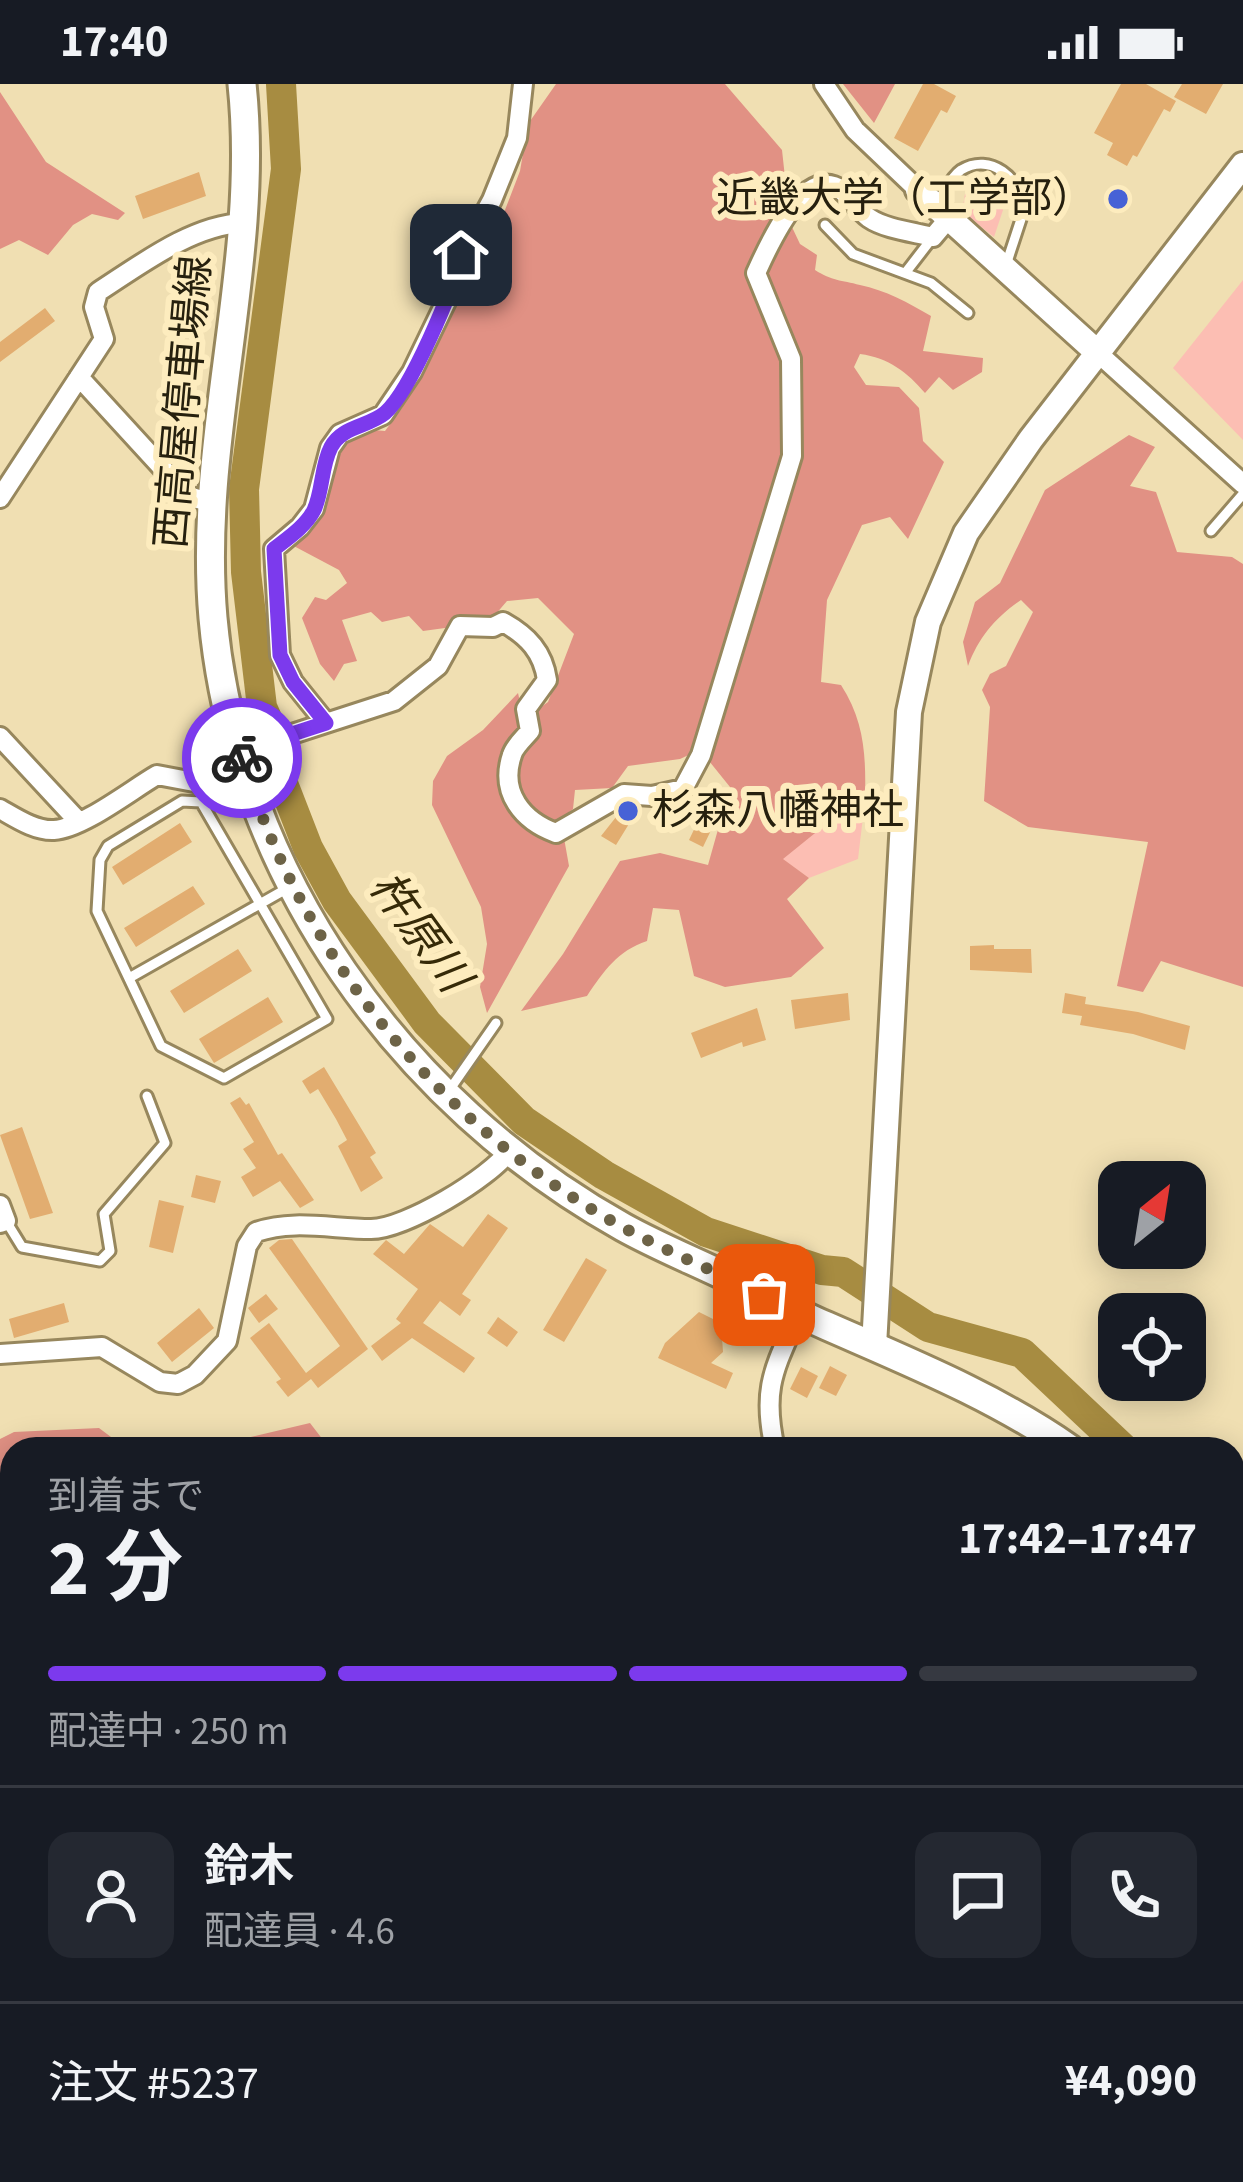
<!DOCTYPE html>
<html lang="ja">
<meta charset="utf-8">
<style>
:root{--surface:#171b24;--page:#242831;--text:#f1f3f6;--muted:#9ea1a6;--line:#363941;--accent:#7c3aed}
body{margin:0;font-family:"Source Sans 3","Noto Sans JP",sans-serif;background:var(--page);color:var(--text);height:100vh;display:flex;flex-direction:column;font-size:45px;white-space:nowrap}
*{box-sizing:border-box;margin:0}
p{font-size:39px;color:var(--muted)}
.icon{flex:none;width:66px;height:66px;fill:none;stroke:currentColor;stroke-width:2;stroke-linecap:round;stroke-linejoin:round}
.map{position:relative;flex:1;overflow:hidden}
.side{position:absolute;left:0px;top:1353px;width:1245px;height:747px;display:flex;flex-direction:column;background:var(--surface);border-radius:36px 36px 0 0;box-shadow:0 6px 30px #0003}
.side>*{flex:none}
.needle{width:78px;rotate:30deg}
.fabs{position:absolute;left:1098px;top:1077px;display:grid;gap:24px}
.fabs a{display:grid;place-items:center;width:108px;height:108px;border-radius:24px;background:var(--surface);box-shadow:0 6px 30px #0003;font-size:60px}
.pin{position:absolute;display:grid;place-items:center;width:102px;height:102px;color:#fff;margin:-51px;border-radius:24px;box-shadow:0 6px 18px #0006}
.courier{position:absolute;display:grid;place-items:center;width:120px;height:120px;margin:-60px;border:9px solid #7c3aed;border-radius:50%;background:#fff;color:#222;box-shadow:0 3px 15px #0007}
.overview em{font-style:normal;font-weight:700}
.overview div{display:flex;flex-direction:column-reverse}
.overview{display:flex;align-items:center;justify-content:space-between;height:204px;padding:0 48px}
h1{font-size:78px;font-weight:700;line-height:90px}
.bar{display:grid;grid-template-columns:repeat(4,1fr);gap:18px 12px;align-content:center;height:144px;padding:0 48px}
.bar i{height:15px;border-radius:9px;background:var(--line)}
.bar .selected{background:var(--accent)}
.bar p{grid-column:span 4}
.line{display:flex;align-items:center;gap:30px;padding:0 48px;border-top:3px solid var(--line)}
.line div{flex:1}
.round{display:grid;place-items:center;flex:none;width:126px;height:126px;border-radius:24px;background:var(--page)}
.status{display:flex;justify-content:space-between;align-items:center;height:84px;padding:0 60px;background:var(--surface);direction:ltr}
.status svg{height:33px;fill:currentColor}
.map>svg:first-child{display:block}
</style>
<div class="status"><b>17:40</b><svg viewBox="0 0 49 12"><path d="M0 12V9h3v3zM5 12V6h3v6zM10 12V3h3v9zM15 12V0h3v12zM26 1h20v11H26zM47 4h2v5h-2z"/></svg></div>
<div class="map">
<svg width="1243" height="2098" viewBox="0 0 1243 2098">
<rect width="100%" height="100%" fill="#f0dfb2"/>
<path fill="#fcbeb3" d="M 980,102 L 1001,117 L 1003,126 L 994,153 L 962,128 L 965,110 Z
M 1243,196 L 1243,356 L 1173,284 Z
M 865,716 L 858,775 L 809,794 L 782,775 L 851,720 Z"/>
<path fill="#e19184" d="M 556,0 L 725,0 L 782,66 L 788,121 L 748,189 L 785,277 L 786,371 L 695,668 L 680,675 L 628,682 L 612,704 L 575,706 L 573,725 L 555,739 L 527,726 L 514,701 L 516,670 L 534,628 L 548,618 L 574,550 L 538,514 L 507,517 L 489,538 L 423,547 L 409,532 L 382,538 L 371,528 L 342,536 L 357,577 L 344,580 L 334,597 L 320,580 L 302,534 L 315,513 L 326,516 L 347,499 L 339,486 L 290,460 C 299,452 312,444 319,435 C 342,404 320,338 385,347 L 402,324 L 445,236 L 490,165 L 520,87 L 528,40 Z
M 843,0 L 895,0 L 874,39 Z
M 0,8 L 46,78 L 125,129 L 118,136 L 92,130 L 73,141 L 48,171 L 19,156 L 0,165 Z
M 784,141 L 791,141 L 800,160 L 817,171 L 815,186 C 832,197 841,196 860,201 C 885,206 909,219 931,232 L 923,267 L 983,274 L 982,288 L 953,306 L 939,293 L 925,309 C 907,288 889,274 860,270 L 854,283 L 866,301 L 899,303 L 919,324 L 923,357 L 944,378 L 908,455 L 890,433 L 862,441 L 827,516 L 821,598 L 841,601 C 865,638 866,673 865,716 L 851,720 L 783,775 L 809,794 L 787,815 L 824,864 L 791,893 L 725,903 L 694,892 L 679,826 L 653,824 L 647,857 C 617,867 604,887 587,912 L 521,927 L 563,870 L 620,777 L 660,769 L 708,781 L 730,703 L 705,672 L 798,330 L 760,189 Z
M 1129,351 L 1155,363 L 1130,402 L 1156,408 L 1177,468 L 1232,473 L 1243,480 L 1243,903 L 1161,877 L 1143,908 L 1117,902 L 1148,758 L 1028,743 L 984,717 L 990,623 L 982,606 L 990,590 L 1006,582 L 1033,528 L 1021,516 C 995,534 979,553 968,582 L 963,558 L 975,518 L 1000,499 L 1045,406 Z
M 518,609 L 526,645 L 506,706 L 507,722 L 548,757 L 564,754 L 569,782 L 487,929 L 480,903 L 487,860 L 481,823 L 432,721 L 433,697 L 447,672 L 483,646 Z
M 310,1339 L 330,1365 L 224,1365 L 234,1357 Z
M 99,1344 L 127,1365 L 12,1365 L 12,2014 L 0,1997 L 0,1355 L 14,1348 Z
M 1233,1689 L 1243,1706 L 1243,1885 L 1233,1880 Z
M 64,2088 L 418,2088 L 419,2098 L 71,2098 Z
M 740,2088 L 885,2088 L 869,2098 L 750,2098 Z"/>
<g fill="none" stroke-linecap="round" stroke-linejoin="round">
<path stroke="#a78c41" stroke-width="30" d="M 281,0 L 286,85 L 244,405 L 246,488 L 262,623 L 285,675 L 282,697 L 308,764 L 337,817 L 427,939 L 524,1037 L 604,1091 L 706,1148 L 822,1186 L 843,1188 L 928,1243 L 1022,1269 L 1124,1365"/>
</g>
<path fill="#e2ad70" d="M 923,0 L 934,0 L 956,12 L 947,29 L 941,26 L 918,67 L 894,54 Z
M 1121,0 L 1146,0 L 1176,17 L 1170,28 L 1164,25 L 1137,73 L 1133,71 L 1127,82 L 1107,71 L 1113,59 L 1094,49 Z
M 1182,0 L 1223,0 L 1206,30 L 1174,13 Z
M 199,88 L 206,112 L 143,135 L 135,112 Z
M 45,224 L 55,237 L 0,278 L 0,258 Z
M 620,728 L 632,735 L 616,761 L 601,752 Z
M 701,731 L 715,738 L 703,763 L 689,756 Z
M 180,739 L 192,758 L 123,801 L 112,783 Z
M 193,802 L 205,820 L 136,863 L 124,844 Z
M 994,861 L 994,865 L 1031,865 L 1032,889 L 970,886 L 970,862 Z
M 238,865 L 252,887 L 184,929 L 170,907 Z
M 848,909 L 850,936 L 795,945 L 791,916 Z
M 1065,909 L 1086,913 L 1085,920 L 1138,928 L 1190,942 L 1185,966 L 1133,950 L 1080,941 L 1082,932 L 1062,929 Z
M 268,913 L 283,938 L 214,979 L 199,955 Z
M 757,924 L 766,956 L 743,963 L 742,958 L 701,974 L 691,949 Z
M 324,983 L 376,1069 L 370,1073 L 383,1094 L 361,1108 L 338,1062 L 347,1056 L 336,1035 L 318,1005 L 310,1010 L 302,997 Z
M 240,1013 L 246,1021 L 249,1019 L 278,1071 L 282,1069 L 314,1116 L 300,1124 L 280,1097 L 253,1113 L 241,1093 L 256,1084 L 243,1065 L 254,1058 L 230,1019 Z
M 22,1043 L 53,1129 L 30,1135 L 0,1051 Z
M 196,1091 L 221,1097 L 215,1119 L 191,1113 Z
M 159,1116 L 184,1122 L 173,1169 L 149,1163 Z
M 488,1130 L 508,1144 L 462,1210 L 471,1216 L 460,1232 L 440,1217 L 423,1239 L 475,1274 L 464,1289 L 412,1254 L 382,1277 L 371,1262 L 401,1239 L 396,1235 L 418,1205 L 373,1170 L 386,1156 L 404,1170 L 430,1140 L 463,1163 Z
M 292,1155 L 368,1265 L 318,1304 L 311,1295 L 288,1313 L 276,1298 L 281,1295 L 250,1254 L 269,1239 L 306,1289 L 340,1262 L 269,1164 L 279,1156 Z
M 586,1174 L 607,1186 L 564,1258 L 543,1246 Z
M 266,1210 L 278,1225 L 259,1239 L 248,1224 Z
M 64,1219 L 69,1238 L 14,1254 L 9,1235 Z
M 199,1224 L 214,1244 L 172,1278 L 157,1259 Z
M 699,1228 L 721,1239 L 723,1268 L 711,1279 L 733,1289 L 726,1305 L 658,1274 L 665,1259 Z
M 498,1233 L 518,1248 L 507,1263 L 487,1249 Z
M 830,1282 L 847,1291 L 836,1312 L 819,1304 Z
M 801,1283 L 818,1292 L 807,1314 L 790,1305 Z"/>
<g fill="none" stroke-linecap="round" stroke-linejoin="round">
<defs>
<path id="service" d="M 938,117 C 945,107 951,93 961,86 C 991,68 1020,95 1025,123 L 1006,181
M 825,141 L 853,170 L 931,199 L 968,229
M 906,188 L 933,153
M 1211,447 L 1243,410
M 182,717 L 201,718 L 327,935 L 224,994 L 161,962 L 97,827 L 100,776 L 108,762 Z
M 131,893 L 288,804
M 448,1008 L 496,939
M 6,1137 L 22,1163 L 100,1177 L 110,1167 L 104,1130 L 165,1059 L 147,1012"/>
<path id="minor" d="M 824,0 L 855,46 L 918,106
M 1098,269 L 1243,400
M 79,293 L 188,412 L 212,419
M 0,414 L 104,255 L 94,223 L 98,208 C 140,181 192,141 243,139
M 326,639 L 394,617 L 438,582 L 460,542 L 493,543 L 503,538 C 528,552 543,568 547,596 L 526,625 L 530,647 C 524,654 514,663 512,671 C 499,709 523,737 556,749 L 624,710 L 652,712 L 683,705 L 701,671 L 792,372 L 791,275 L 756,189 C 767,165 799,90 834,102 C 848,107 856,125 869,134 C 885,145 913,148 933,153 L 949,134
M 0,653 L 79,738
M 240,667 L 326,639 L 293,598 L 280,571 L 274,465 L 300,443 L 314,425 L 330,364 L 340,350 L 383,331 L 412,288 L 453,203 L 462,171 L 492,116 L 517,54 L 523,0
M 0,725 C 16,734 35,747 54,746 C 83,744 131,706 157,691 L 231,705 L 251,703
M 0,1121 L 6,1137 L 0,1139
M 0,1270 L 102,1263 L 160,1298 L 178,1300 L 195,1291 L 227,1257 L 247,1162 L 256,1148 C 293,1135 333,1145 371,1145 C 405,1145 490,1094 510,1066
M 775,1365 C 761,1303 775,1284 799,1228
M 0,2021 L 12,2038
M 48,2088 L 55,2098
M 1114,2088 L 1124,2098
M 0,2090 L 34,2088
M 889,2098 L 909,2088"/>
<path id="tertiary" d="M 918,106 L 1098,269
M 874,1262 L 909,628 L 928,538 L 966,449 L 1031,355 L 1243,81
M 1233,1463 L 1243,1452"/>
<path id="secondary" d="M 242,0 C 261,179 197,354 213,534 C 236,790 401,1019 623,1143 C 657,1162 694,1177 729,1194 C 762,1210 794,1228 827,1242 C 909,1278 996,1313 1070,1365
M 1233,1506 L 1243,1519"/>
</defs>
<use href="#service" stroke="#97875d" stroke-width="15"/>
<use href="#minor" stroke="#97875d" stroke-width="24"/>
<use href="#tertiary" stroke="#97875d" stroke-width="30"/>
<use href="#secondary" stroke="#97875d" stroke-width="33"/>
<use href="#service" stroke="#fff" stroke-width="9"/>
<use href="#minor" stroke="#fff" stroke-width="18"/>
<use href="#tertiary" stroke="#fff" stroke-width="24"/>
<use href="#secondary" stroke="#fff" stroke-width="27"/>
</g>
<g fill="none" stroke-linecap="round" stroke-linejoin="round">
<path stroke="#6d6347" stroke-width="12" stroke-dasharray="0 21.6" d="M 242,674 C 303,874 440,1043 624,1144 C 669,1168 718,1189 764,1211"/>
<path stroke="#7c3aed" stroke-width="15" d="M 242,674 L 240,667 L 326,639 L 293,598 L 280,571 L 274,465 C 288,454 306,442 314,426 C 323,407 321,382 331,363 C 342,342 368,343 385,329 C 411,306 453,206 461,171"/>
</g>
<g fill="#4762d6" stroke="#fdecbe" stroke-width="4.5">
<circle cx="1118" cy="115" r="12"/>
<circle cx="628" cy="727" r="12"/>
</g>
<g text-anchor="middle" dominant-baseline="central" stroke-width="12" stroke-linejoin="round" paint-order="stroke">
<g font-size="42" fill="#26200e" stroke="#fdecbe" text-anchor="end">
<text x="1094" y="115">近畿大学（工学部）</text>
<text x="652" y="727" text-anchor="start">杉森八幡神社</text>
</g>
<g font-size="42" fill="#26200e" stroke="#fdecbe">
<text transform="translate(184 318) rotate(-85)">西高屋停車場線</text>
</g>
<g font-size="45" font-style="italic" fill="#362a08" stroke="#fdecbe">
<text transform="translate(419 848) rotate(54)">杵原川</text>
</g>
</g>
</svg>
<div class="fabs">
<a><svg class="needle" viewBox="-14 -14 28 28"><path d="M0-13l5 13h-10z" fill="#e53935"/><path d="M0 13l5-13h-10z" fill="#9ea1a6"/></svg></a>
<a><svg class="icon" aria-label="locate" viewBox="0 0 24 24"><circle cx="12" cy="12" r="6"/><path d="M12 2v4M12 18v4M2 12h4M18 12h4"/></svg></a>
</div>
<div class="pin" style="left:764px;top:1211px;background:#ea580c"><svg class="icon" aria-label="bag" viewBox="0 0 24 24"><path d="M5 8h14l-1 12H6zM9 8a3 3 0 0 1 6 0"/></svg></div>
<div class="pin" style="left:461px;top:171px;background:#1f2937"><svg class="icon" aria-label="home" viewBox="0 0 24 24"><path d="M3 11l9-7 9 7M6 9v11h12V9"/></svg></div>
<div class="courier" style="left:242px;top:674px"><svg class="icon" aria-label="bike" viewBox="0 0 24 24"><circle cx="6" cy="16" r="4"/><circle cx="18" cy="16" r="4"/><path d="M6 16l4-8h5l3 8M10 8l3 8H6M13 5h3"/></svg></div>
<section class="side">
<div class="overview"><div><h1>2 分</h1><p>到着まで</p></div><em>17:42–17:47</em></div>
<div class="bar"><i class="selected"></i><i class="selected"></i><i class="selected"></i><i></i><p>配達中 · 250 m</p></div>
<div class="line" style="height:216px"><a class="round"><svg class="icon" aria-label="person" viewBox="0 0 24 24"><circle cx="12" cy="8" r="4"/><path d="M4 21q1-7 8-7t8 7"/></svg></a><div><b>鈴木</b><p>配達員 · 4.6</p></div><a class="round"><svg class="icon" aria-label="chat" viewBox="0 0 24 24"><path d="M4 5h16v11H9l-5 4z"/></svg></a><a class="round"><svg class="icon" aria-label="phone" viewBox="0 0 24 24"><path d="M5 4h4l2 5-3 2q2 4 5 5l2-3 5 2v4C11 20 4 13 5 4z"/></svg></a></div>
<div class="line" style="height:156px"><div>注文 #5237</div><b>¥4,090</b></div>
</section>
</div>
